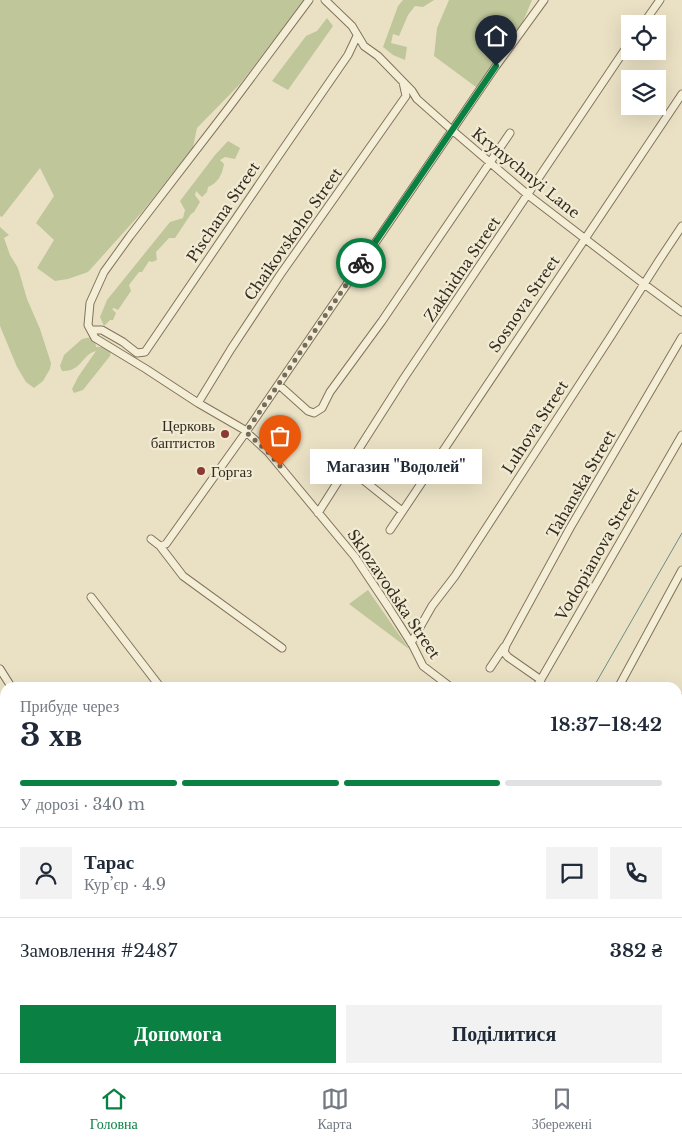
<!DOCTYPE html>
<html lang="uk">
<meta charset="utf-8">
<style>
:root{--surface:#fff;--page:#f2f2f3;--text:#1f2937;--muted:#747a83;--line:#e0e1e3;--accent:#0b8043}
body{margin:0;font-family:"Libre Baskerville",serif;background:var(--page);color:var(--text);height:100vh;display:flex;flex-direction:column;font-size:19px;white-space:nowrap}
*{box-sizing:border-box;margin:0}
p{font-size:16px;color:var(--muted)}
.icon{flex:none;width:28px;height:28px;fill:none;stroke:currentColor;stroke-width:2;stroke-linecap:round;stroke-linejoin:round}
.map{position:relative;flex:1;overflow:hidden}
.drawer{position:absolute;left:0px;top:682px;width:682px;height:391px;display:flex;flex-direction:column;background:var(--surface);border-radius:15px 15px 0 0;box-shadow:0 5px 20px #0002}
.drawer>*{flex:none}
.fabs{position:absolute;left:621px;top:15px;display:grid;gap:10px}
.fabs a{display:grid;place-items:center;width:45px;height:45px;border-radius:0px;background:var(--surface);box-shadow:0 5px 20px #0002;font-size:25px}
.pin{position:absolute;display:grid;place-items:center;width:42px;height:42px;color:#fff;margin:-51px -21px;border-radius:50% 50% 50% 0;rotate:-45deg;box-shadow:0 0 5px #0007}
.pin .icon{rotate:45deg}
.courier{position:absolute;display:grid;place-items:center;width:50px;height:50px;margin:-25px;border:4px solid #0b8043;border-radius:50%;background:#fff;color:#222;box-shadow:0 1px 6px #0007}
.bubble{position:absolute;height:35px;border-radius:0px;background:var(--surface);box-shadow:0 5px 20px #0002;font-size:16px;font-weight:700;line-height:35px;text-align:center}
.head em{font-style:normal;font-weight:700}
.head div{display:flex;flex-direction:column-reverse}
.head{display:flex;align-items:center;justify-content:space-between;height:85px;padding:0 20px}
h1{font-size:32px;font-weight:700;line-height:38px}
.bar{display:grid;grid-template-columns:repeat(4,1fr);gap:8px 5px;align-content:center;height:60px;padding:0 20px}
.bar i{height:6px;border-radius:4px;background:var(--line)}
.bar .current{background:var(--accent)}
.bar p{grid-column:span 4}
.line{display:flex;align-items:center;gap:12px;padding:0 20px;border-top:1px solid var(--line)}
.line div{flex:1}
.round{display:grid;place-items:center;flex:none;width:52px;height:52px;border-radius:0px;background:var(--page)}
.cta{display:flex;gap:10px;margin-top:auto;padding:10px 20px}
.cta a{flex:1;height:58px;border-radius:0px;background:var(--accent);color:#fff;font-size:20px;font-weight:700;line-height:58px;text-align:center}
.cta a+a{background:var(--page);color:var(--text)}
.menu{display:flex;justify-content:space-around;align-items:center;height:70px;border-top:1px solid var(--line);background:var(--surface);font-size:14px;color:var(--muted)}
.menu a{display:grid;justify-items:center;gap:2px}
.menu .current{color:var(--accent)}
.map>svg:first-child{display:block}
</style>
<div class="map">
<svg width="682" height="1073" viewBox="0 0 682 1073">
<rect width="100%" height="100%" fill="#eae1c5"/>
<path fill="#bec69a" d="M 0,0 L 304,0 L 240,84 L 197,128 L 193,147 L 142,212 L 88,272 L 68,279 L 55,281 L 37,268 L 54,240 L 36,223 L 54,196 L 40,168 L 2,217 L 0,216 Z
M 403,0 L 434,0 L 423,7 L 415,6 L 408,15 L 399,36 L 393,34 L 391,43 L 407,47 L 405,60 L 393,55 L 383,47 L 398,6 Z
M 449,0 L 532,0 L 519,31 L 476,87 L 434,56 L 437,28 Z
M 327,18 L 333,26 L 288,90 L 272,81 L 306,36 L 317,31 Z
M 228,141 L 240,148 L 235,159 L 225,157 L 220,160 L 224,164 C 222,175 218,183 208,187 L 207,192 L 202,197 L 196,191 L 195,195 L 200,202 L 194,212 L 191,214 L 175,238 L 169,238 L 156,252 L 157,260 L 152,262 L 149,261 L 142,272 L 139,272 L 129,285 L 131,291 L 118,310 L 114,308 L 112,309 L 116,313 L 113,320 L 110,320 L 104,326 L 100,317 L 107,300 L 170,222 L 183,218 L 185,210 L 180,201 L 215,155 Z
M 0,227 L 9,235 L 4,238 L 10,255 L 18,268 L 27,299 L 40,329 L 51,363 L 50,369 L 43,381 L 34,388 L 26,382 L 17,367 L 0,326 Z
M 91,337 L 95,340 L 96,347 L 104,347 L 111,350 L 110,356 L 83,390 L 74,393 L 72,389 L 78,377 L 96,351 C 82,354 82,372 62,371 L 60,366 L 64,355 L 82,339 Z
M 368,590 L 409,649 L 349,604 Z"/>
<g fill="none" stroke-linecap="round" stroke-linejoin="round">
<path stroke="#6e8b85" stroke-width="1" d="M 593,688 L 682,533"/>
<defs>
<path id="minor" d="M 309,0 L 230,106 L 130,236 L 104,272 L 90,303 L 88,325 L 95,338 L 146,369 L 198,403 L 243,429 L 268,452 L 355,557 L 389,608 L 413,646 L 423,666 L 452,688
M 325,0 L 352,26 L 364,46 L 378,56 L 412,91 L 417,99 L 452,130 L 528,195 L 644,284 L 682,312
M 643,24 L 660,0
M 91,330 L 102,330 L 123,342 L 137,353 L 145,352 L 277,158 L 348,55 L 357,36
M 279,385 L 308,411 L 314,413 L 322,408 L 330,392 L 382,321 L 510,133
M 198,403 L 231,349 L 280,275 L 406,96 L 403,82
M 347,467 L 402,511
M 318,513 L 404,378 L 630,42
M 390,530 L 682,94
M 151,539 L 160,546 L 166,544 L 246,432 L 496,66 L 544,0
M 160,546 L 183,576 L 282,648
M 91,597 L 161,688
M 411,643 L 432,606 L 455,576 L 611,336 L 660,259 L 682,226
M 490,668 L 504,647
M 0,669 L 12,688
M 541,680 L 508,657 L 504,652 L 506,645 L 570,528 L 682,337
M 536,688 L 682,435
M 618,688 L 682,570
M 678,706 L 682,698
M 678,722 L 682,724
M 678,786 L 682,782
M 678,865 L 682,864
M 0,932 L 5,929
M 0,1023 L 5,1031
M 27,1069 L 29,1073
M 88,1069 L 92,1073
M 174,1069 L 177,1073
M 328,1069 L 332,1073
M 483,1069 L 485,1071
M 576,1069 L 577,1073
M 159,1073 L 164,1069
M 281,1073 L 286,1069"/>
</defs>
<use href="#minor" stroke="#83735d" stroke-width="9"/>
<use href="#minor" stroke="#f5eed7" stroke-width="7"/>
</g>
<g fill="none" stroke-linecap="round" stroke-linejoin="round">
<path stroke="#746b59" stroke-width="5" stroke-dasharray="0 9" d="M 280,466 L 268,452 L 246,432 L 361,263"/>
<path stroke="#0b8043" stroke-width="6" d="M 361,263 L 496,66"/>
</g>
<g fill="#8c3833" stroke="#f2ebd4" stroke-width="2">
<circle cx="225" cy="434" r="5"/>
<circle cx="201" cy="471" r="5"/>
</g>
<g text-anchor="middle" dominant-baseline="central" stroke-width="4.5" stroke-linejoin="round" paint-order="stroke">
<g font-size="15" fill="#342b1f" stroke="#f2ebd4">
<text transform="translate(526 173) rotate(39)">Krynychnyi Lane</text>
<text transform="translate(223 212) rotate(-56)">Pischana Street</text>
<text transform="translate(293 234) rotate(-55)">Chaikovskoho Street</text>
<text transform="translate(462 269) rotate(-56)">Zakhidna Street</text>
<text transform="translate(524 304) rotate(-56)">Sosnova Street</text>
<text transform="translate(535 427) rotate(-57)">Luhova Street</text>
<text transform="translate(581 484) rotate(-60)">Tahanska Street</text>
<text transform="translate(597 554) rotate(-60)">Vodopianova Street</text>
<text transform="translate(394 594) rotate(56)">Sklozavodska Street</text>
</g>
<g font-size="15" fill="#342b1f" stroke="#f2ebd4" text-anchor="end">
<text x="215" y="425">Церковь<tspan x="215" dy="17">баптистов</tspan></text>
<text x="211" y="471" text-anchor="start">Горгаз</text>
</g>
</g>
</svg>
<div class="fabs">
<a><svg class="icon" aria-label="locate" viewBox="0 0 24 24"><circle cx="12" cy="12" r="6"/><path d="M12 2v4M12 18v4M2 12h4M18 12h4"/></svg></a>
<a><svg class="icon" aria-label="layers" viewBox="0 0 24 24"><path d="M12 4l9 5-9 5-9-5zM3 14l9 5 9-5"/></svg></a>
</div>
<div class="pin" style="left:280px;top:466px;background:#ea580c"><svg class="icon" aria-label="bag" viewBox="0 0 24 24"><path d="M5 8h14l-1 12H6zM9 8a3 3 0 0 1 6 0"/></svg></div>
<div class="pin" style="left:496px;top:66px;background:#1f2937"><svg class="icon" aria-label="home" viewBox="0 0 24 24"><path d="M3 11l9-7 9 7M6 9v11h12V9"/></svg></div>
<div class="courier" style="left:361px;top:263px"><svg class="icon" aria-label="bike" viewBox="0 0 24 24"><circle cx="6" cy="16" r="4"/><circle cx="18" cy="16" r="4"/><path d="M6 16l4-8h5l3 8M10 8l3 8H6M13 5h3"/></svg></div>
<div class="bubble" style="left:310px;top:449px;width:172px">Магазин &quot;Водолей&quot;</div>
<section class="drawer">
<div class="head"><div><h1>3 хв</h1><p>Прибуде через</p></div><em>18:37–18:42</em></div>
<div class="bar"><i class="current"></i><i class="current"></i><i class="current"></i><i></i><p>У дорозі · 340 m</p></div>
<div class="line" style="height:90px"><a class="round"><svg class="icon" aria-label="person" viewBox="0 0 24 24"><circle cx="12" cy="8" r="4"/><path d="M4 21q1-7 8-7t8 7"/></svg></a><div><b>Тарас</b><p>Кур’єр · 4.9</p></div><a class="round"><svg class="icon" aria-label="chat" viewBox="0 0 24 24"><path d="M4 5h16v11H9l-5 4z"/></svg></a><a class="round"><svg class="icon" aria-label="phone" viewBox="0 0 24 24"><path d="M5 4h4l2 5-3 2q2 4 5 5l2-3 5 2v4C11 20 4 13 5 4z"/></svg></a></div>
<div class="line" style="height:65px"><div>Замовлення #2487</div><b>382 ₴</b></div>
<div class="cta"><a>Допомога</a><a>Поділитися</a></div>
</section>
</div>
<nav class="menu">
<a class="current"><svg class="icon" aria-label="home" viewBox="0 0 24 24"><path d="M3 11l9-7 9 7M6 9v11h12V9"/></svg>Головна</a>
<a><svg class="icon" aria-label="map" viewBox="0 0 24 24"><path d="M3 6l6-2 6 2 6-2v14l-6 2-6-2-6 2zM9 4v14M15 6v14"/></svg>Карта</a>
<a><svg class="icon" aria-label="saved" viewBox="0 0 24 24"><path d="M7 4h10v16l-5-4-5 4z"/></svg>Збережені</a>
</nav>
